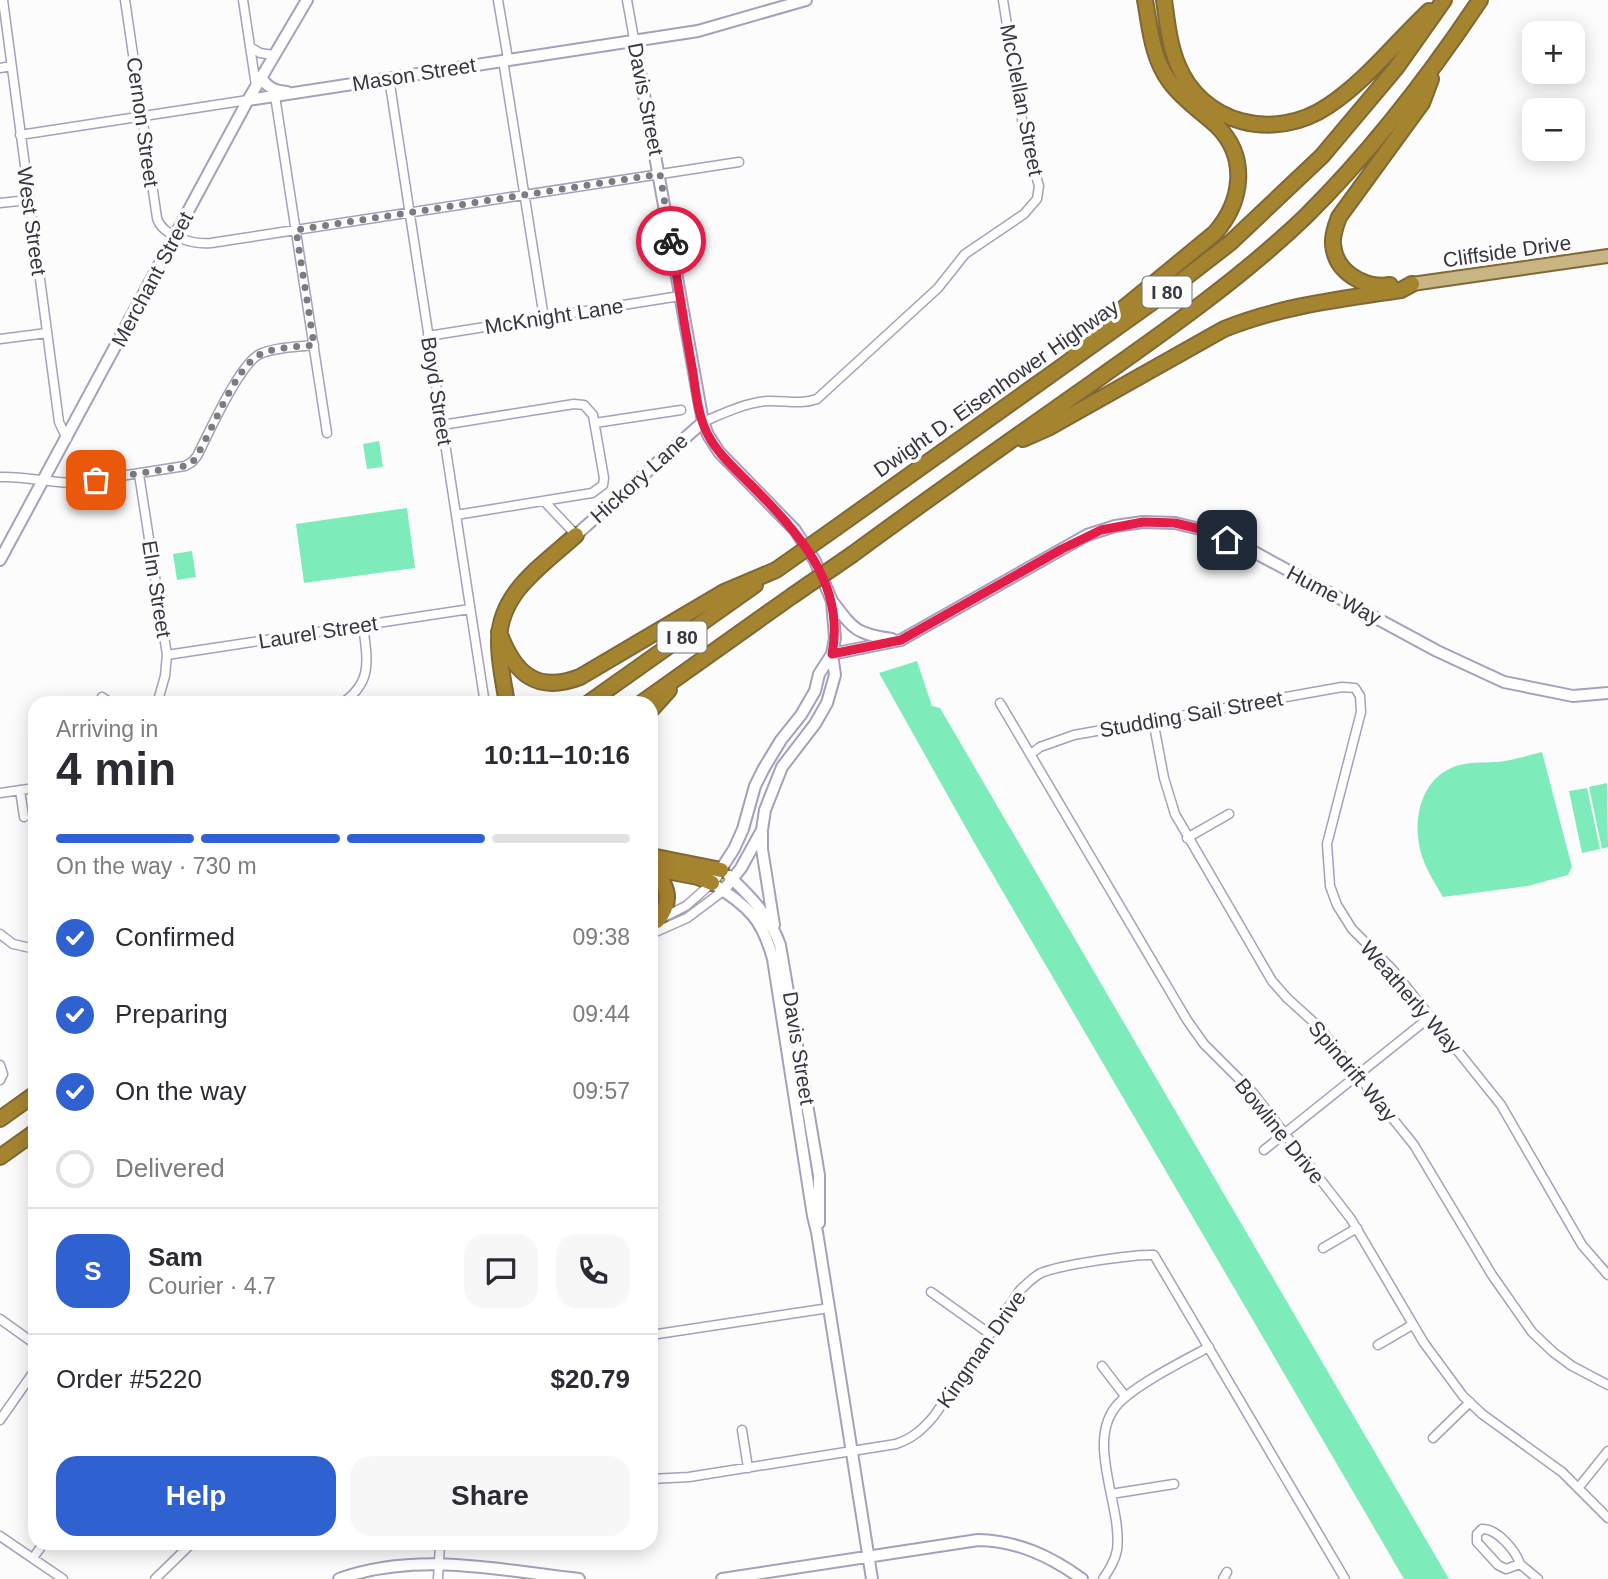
<!DOCTYPE html>
<meta charset="utf-8">
<style>
:root{--surface:#fff;--page:#f7f7f7;--text:#2b2b33;--muted:#7c7c81;--line:#e1e1e2;--accent:#3061d0}
body{margin:0;font-family:Arial,sans-serif;background:var(--page);color:var(--text);height:100vh;display:flex;flex-direction:column;font-size:26px;white-space:nowrap}
*{box-sizing:border-box;margin:0}
p{font-size:23px;color:var(--muted)}
.icon{flex:none;width:38px;height:38px;fill:none;stroke:currentColor;stroke-width:2;stroke-linecap:round;stroke-linejoin:round}
.map{position:relative;flex:1;overflow:hidden}
.details{position:absolute;left:28px;top:696px;width:630px;height:854px;display:flex;flex-direction:column;background:var(--surface);border-radius:21px;box-shadow:0 4px 18px #0003}
.details>*{flex:none}
.buttons{position:absolute;left:1522px;top:21px;display:grid;gap:14px}
.buttons a{display:grid;place-items:center;width:63px;height:63px;border-radius:14px;background:var(--surface);box-shadow:0 4px 18px #0003;font-size:35px}
.pin{position:absolute;display:grid;place-items:center;width:60px;height:60px;color:#fff;margin:-30px;border-radius:14px;box-shadow:0 4px 10px #0006}
.courier{position:absolute;display:grid;place-items:center;width:70px;height:70px;margin:-35px;border:5px solid #e11d48;border-radius:50%;background:#fff;color:#222;box-shadow:0 2px 9px #0007}
.head em{font-style:normal;font-weight:600}
.head div{display:flex;flex-direction:column-reverse}
.head{display:flex;align-items:center;justify-content:space-between;height:119px;padding:0 28px}
h1{font-size:46px;font-weight:600;line-height:52px}
.bar{display:grid;grid-template-columns:repeat(4,1fr);gap:10px 7px;align-content:center;height:84px;padding:0 28px}
.bar i{height:9px;border-radius:5px;background:var(--line)}
.bar .active{background:var(--accent)}
.bar p{grid-column:span 4}
.line{display:flex;align-items:center;gap:18px;padding:0 28px;border-top:2px solid var(--line)}
.line div{flex:1}
.round{display:grid;place-items:center;flex:none;width:74px;height:74px;border-radius:21px;background:var(--page)}
ol{padding:0 28px;list-style:none}
li{display:flex;align-items:center;gap:21px;height:77px}
li p{margin-inline-start:auto}
li .icon{padding:7px;border-radius:50%;background:var(--accent);color:#fff;stroke-width:4}
li:last-child{color:var(--muted)}
li i{width:38px;height:38px;border:4px solid var(--line);border-radius:50%}
.cta{display:flex;gap:14px;margin-top:auto;padding:14px 28px}
.cta a{flex:1;height:80px;border-radius:21px;background:var(--accent);color:#fff;font-size:28px;font-weight:600;line-height:80px;text-align:center}
.cta a+a{background:var(--page);color:var(--text)}
.map>svg:first-child{display:block}
</style>
<div class="map">
<svg width="1608" height="1579" viewBox="0 0 1608 1579">
<rect width="100%" height="100%" fill="#fcfcfc"/>
<path fill="#7eebbb" d="M 379,441 L 383,467 L 367,469 L 363,444 Z
M 407,508 L 415,568 L 304,583 L 296,524 Z
M 192,551 L 196,577 L 177,580 L 173,554 Z
M 917,661 L 932,706 L 940,708 L 1449,1579 L 1404,1579 L 975,844 L 879,673 Z
M 1542,752 L 1572,867 L 1568,875 L 1528,886 L 1443,897 C 1435,883 1425,868 1421,853 C 1412,822 1420,782 1451,768 C 1468,760 1488,764 1505,761 C 1518,759 1530,755 1542,752 Z
M 1607,783 L 1608,847 L 1602,849 L 1589,787 Z
M 1587,788 L 1600,849 L 1582,853 L 1569,791 Z"/>
<g fill="none" stroke-linecap="round" stroke-linejoin="round">
<defs>
<path id="street" d="M 3,0 L 59,422 L 67,439
M 125,0 L 157,218 C 162,236 194,245 211,243 L 739,162
M 243,0 L 256,86
M 498,0 L 508,59
M 627,0 L 634,39
M 250,47 L 260,53 L 273,55
M 503,60 L 544,318
M 0,68 L 11,66
M 389,78 L 485,704
M 275,96 L 327,433
M 20,135 L 248,100
M 0,203 L 28,200
M 428,336 L 680,296
M 0,339 L 47,333
M 703,422 C 724,413 745,403 767,401 C 784,400 801,405 817,399 L 938,288 L 965,254 L 1024,214 L 1037,199 L 1039,186 L 1025,138 L 1003,0
M 595,423 L 681,410
M 442,425 L 574,404 L 584,405 L 593,415 L 604,478 L 603,485 L 592,493 L 456,515
M 139,474 L 167,655 L 165,676 L 157,704
M 0,477 C 26,476 50,483 76,483 L 185,466 L 192,462 L 197,456 C 209,433 239,364 260,354 C 275,347 297,347 314,345
M 544,501 L 576,535
M 167,655 L 470,609
M 102,697 L 112,704
M 1000,703 L 1187,1020 L 1204,1044 L 1254,1094 L 1351,1219 L 1424,1343 L 1463,1396 L 1482,1414 L 1562,1472 L 1608,1518
M 341,704 C 374,682 367,659 363,625
M 1153,720 L 1164,778 L 1175,814 L 1272,981 L 1287,998 L 1319,1027 L 1414,1145 L 1492,1275 L 1532,1332 L 1553,1352 L 1572,1366 L 1608,1385
M 1031,754 L 1040,747 L 1074,735 L 1342,687 L 1355,688 L 1360,696 L 1361,712 L 1327,844 L 1330,886 L 1337,905 L 1352,929 L 1392,969 L 1501,1105 L 1582,1245 L 1608,1275
M 20,790 L 24,817
M 0,793 L 35,788
M 1187,838 L 1229,814
M 660,919 L 686,906 L 712,883
M 0,934 L 13,944 L 35,949
M 651,934 L 687,918 L 723,891
M 0,1065 L 3,1074 L 0,1080
M 1264,1150 L 1430,1017
M 1323,1248 L 1357,1228
M 931,1292 L 990,1334
M 0,1319 L 35,1344
M 651,1335 L 829,1308
M 1378,1345 L 1412,1325
M 1102,1366 L 1125,1396
M 0,1420 L 35,1370
M 742,1430 L 748,1468
M 1433,1438 L 1470,1402
M 651,1479 L 689,1477 L 896,1444 C 913,1438 922,1430 934,1416 L 1020,1290 C 1027,1284 1033,1277 1041,1273 C 1059,1265 1134,1254 1154,1255 L 1345,1579
M 1579,1487 L 1608,1451
M 1111,1494 L 1174,1484
M 1482,1529 C 1497,1528 1516,1551 1520,1564 L 1506,1569 L 1498,1565 L 1477,1542 L 1477,1534 Z
M 0,1536 L 63,1579
M 33,1558 L 43,1544
M 1520,1564 L 1538,1579
M 155,1579 L 191,1544
M 438,1579 L 440,1544
M 1103,1579 C 1109,1570 1115,1561 1117,1550 C 1123,1506 1084,1441 1118,1404 C 1135,1385 1185,1360 1209,1347
M 1223,1579 L 1227,1572"/>
<path id="secondary" d="M 634,39 L 703,422 L 708,435 L 719,452 L 795,530 L 815,561 L 832,601 L 835,638 L 832,654 L 835,675 L 827,703 L 815,724 L 782,767 L 765,810 L 762,830 L 741,868 L 723,891
M 261,76 C 266,88 276,91 287,92
M 248,100 L 698,31 L 806,0
M 576,535 L 703,422
M 0,560 L 248,100 L 307,0
M 832,601 C 854,630 856,634 892,639
M 832,654 L 819,674 L 815,691 L 801,715 L 781,740 L 764,768 L 755,786 L 743,829 L 734,849 L 712,883 C 747,907 761,915 773,959 L 813,1216 L 817,1232 L 872,1579
M 832,654 L 901,640 L 1087,535 L 1115,526 L 1143,522 L 1175,523 L 1200,529 L 1243,546 L 1437,651 L 1504,682 L 1573,696 L 1608,693
M 762,833 L 762,849 L 774,925
M 729,876 C 751,897 770,916 780,945 L 819,1175 L 819,1223
M 339,1579 C 417,1551 499,1570 579,1579
M 722,1579 L 978,1540 C 1018,1541 1050,1556 1082,1579"/>
<path id="primary" d="M 1412,284 L 1608,256"/>
<path id="highway" d="M 1164,0 C 1167,21 1169,43 1177,63 C 1201,125 1275,142 1328,106 C 1366,81 1396,42 1429,11
M 1390,285 C 1364,289 1335,272 1333,244 C 1332,235 1336,225 1339,217 L 1422,103 L 1431,79
M 1074,349 L 1215,233 C 1242,202 1249,158 1217,126 C 1201,111 1183,100 1170,82 C 1152,58 1150,28 1145,0
M 1023,439 L 1050,427 L 1224,329 C 1281,306 1341,299 1401,290 L 1412,284
M 837,527 L 1168,291 L 1230,243 L 1322,156 L 1396,68 L 1444,0
M 853,554 C 933,495 1014,438 1095,381 C 1167,330 1240,279 1304,218 C 1371,152 1428,78 1480,0
M 499,632 C 514,673 536,694 580,677 L 724,592 L 776,570
M 507,704 C 504,684 499,663 499,643 C 498,593 542,566 576,535
M 587,704 L 755,585
M 640,704 L 792,596
M 651,710 L 669,690
M 651,856 L 721,870
M 651,868 L 698,877 L 712,883
M 651,870 C 669,884 673,902 657,921
M 0,1119 L 35,1094
M 0,1157 L 35,1132"/>
</defs>
<use href="#street" stroke="#a89ebe" stroke-width="11"/>
<use href="#secondary" stroke="#a89ebe" stroke-width="14"/>
<use href="#primary" stroke="#7f6836" stroke-width="16"/>
<use href="#highway" stroke="#7f6836" stroke-width="18"/>
<use href="#street" stroke="#fff" stroke-width="8"/>
<use href="#secondary" stroke="#fff" stroke-width="10"/>
<use href="#primary" stroke="#c9b583" stroke-width="12"/>
<use href="#highway" stroke="#a58430" stroke-width="14"/>
<defs>
<path id="highway-bridge" d="M 776,570 L 837,527
M 792,596 L 853,554"/>
</defs>
<use href="#highway-bridge" stroke="#7f6836" stroke-width="18" stroke-linecap="butt"/>
<use href="#highway-bridge" stroke="#a58430" stroke-width="14"/>
</g>
<g fill="none" stroke-linecap="round" stroke-linejoin="round">
<path stroke="#7d7a82" stroke-width="7" stroke-dasharray="0 12.6" d="M 96,480 L 185,466 L 192,463 C 211,437 234,366 261,354 C 276,347 297,347 314,345 L 296,230 L 660,174 L 671,241"/>
<path stroke="#e11d48" stroke-width="9" d="M 671,241 C 678,285 685,329 693,373 C 696,393 698,416 708,435 C 718,454 735,469 750,484 C 796,530 846,583 832,654 L 901,640 L 1062,549 L 1101,530 L 1143,522 L 1175,523 L 1200,529 L 1227,540"/>
</g>
<g text-anchor="middle" dominant-baseline="central" stroke-width="7" stroke-linejoin="round" paint-order="stroke">
<g fill="#fcfcfc" stroke="#737079" stroke-width="2">
<rect x="1142.5" y="276.5" width="49" height="31" rx="5"/>
<rect x="657.5" y="621.5" width="49" height="31" rx="5"/>
</g>
<g font-size="19" font-weight="bold" fill="#383441">
<text x="1167" y="292">I 80</text>
<text x="682" y="637">I 80</text>
</g>
<g font-size="21" fill="#383441" stroke="#fcfcfc">
<text transform="translate(414 74) rotate(-9)">Mason Street</text>
<text transform="translate(646 99) rotate(79)">Davis Street</text>
<text transform="translate(1022 100) rotate(79)">McClellan Street</text>
<text transform="translate(143 122) rotate(82)">Cernon Street</text>
<text transform="translate(32 221) rotate(82)">West Street</text>
<text transform="translate(1507 251) rotate(-8)">Cliffside Drive</text>
<text transform="translate(152 279) rotate(-62)">Merchant Street</text>
<text transform="translate(554 316) rotate(-9)">McKnight Lane</text>
<text transform="translate(996 388) rotate(-35)">Dwight D. Eisenhower Highway</text>
<text transform="translate(437 391) rotate(81)">Boyd Street</text>
<text transform="translate(639 478) rotate(-42)">Hickory Lane</text>
<text transform="translate(157 589) rotate(81)">Elm Street</text>
<text transform="translate(1334 595) rotate(28)">Hume Way</text>
<text transform="translate(318 632) rotate(-9)">Laurel Street</text>
<text transform="translate(1191 714) rotate(-10)">Studding Sail Street</text>
<text transform="translate(1411 997) rotate(49)">Weatherly Way</text>
<text transform="translate(799 1048) rotate(81)">Davis Street</text>
<text transform="translate(1353 1071) rotate(50)">Spindrift Way</text>
<text transform="translate(1280 1131) rotate(51)">Bowline Drive</text>
<text transform="translate(981 1349) rotate(-55)">Kingman Drive</text>
</g>
</g>
</svg>
<div class="buttons">
<a>+</a>
<a>−</a>
</div>
<div class="pin" style="left:96px;top:480px;background:#ea580c"><svg class="icon" aria-label="bag" viewBox="0 0 24 24"><path d="M5 8h14l-1 12H6zM9 8a3 3 0 0 1 6 0"/></svg></div>
<div class="pin" style="left:1227px;top:540px;background:#1f2937"><svg class="icon" aria-label="home" viewBox="0 0 24 24"><path d="M3 11l9-7 9 7M6 9v11h12V9"/></svg></div>
<div class="courier" style="left:671px;top:241px"><svg class="icon" aria-label="bike" viewBox="0 0 24 24"><circle cx="6" cy="16" r="4"/><circle cx="18" cy="16" r="4"/><path d="M6 16l4-8h5l3 8M10 8l3 8H6M13 5h3"/></svg></div>
<section class="details">
<div class="head"><div><h1>4 min</h1><p>Arriving in</p></div><em>10:11–10:16</em></div>
<div class="bar"><i class="active"></i><i class="active"></i><i class="active"></i><i></i><p>On the way · 730 m</p></div>
<ol>
<li><svg class="icon" aria-label="check" viewBox="0 0 24 24"><path d="M5 12l5 5 9-10"/></svg>Confirmed<p>09:38</p></li>
<li><svg class="icon" aria-label="check" viewBox="0 0 24 24"><path d="M5 12l5 5 9-10"/></svg>Preparing<p>09:44</p></li>
<li><svg class="icon" aria-label="check" viewBox="0 0 24 24"><path d="M5 12l5 5 9-10"/></svg>On the way<p>09:57</p></li>
<li><i></i>Delivered</li>
</ol>
<div class="line" style="height:126px"><b class="round" style="background:var(--accent);color:#fff">S</b><div><b>Sam</b><p>Courier · 4.7</p></div><a class="round"><svg class="icon" aria-label="chat" viewBox="0 0 24 24"><path d="M4 5h16v11H9l-5 4z"/></svg></a><a class="round"><svg class="icon" aria-label="phone" viewBox="0 0 24 24"><path d="M5 4h4l2 5-3 2q2 4 5 5l2-3 5 2v4C11 20 4 13 5 4z"/></svg></a></div>
<div class="line" style="height:91px"><div>Order #5220</div><b>$20.79</b></div>
<div class="cta"><a>Help</a><a>Share</a></div>
</section>
</div>
